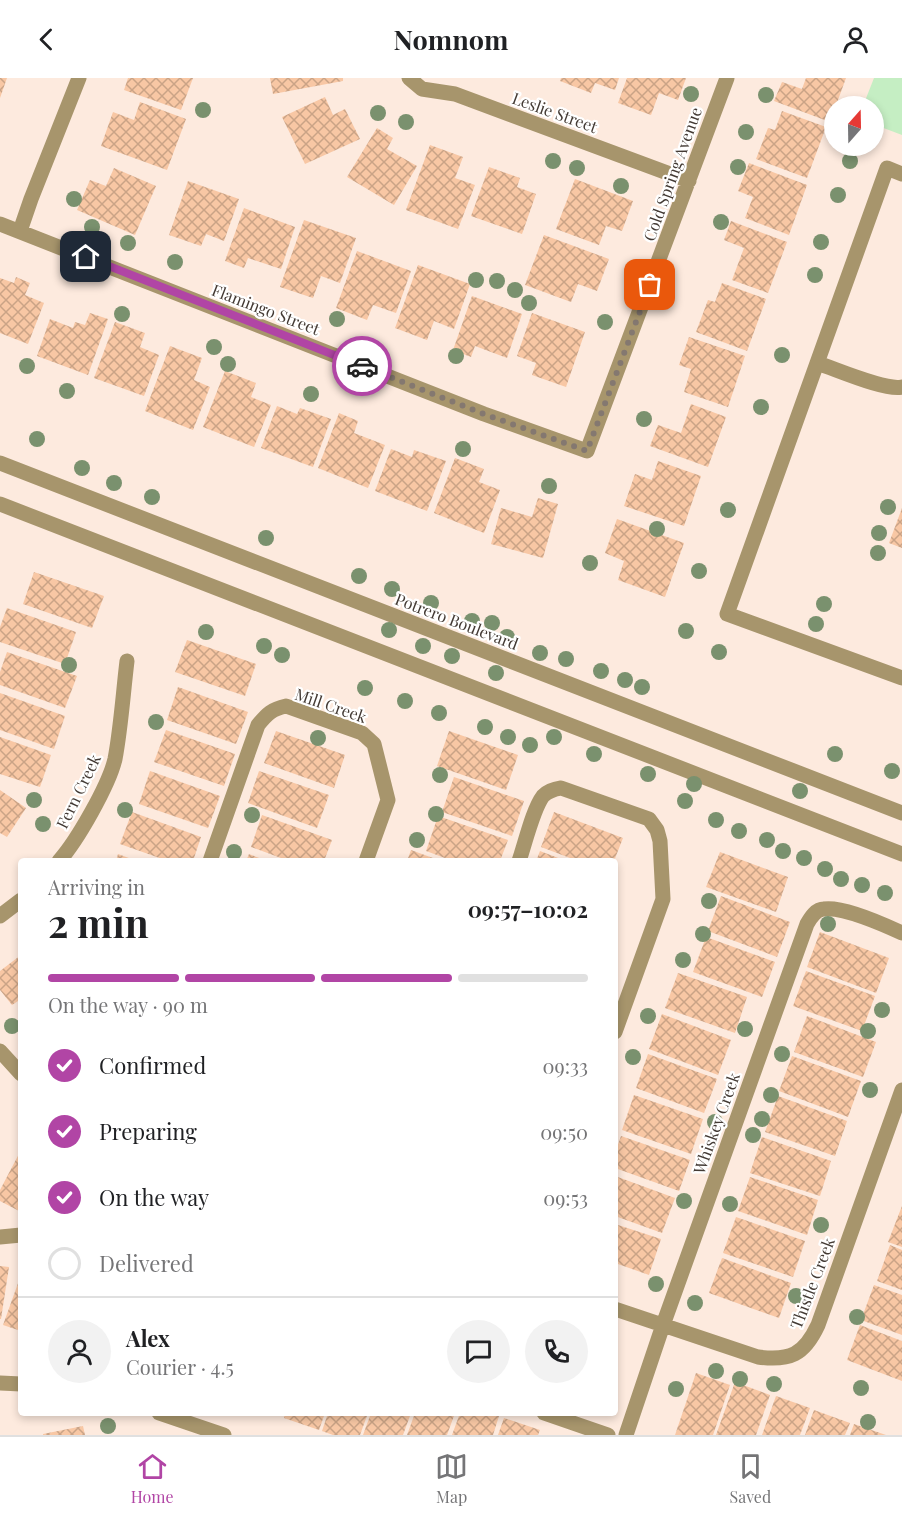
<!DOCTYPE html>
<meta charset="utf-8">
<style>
:root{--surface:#fff;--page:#f2f2f2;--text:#202124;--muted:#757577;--line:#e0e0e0;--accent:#b145a5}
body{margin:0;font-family:"Playfair Display",serif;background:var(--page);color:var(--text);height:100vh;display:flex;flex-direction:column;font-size:22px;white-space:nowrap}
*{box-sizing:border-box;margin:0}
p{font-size:20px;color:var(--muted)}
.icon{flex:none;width:33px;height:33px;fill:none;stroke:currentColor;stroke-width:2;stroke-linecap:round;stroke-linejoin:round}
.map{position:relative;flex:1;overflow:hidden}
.sheet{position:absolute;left:18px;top:780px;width:600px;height:558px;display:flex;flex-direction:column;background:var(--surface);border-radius:6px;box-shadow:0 3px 9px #0003}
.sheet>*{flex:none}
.needle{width:39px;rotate:20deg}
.buttons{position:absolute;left:824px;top:18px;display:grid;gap:12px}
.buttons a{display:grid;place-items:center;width:60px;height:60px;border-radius:50%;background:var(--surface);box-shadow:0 3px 9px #0003;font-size:30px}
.pin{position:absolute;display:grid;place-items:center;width:51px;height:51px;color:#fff;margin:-26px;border-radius:12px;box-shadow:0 3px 9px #0006}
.courier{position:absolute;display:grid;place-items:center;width:60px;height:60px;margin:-30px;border:4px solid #b145a5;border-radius:50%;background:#fff;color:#222;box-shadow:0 2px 8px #0007}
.head em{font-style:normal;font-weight:700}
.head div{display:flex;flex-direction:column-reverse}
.head{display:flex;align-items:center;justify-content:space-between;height:102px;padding:0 30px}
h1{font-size:39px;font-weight:700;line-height:45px}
.bar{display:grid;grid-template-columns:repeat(4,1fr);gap:9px 6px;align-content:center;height:72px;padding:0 30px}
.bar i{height:8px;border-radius:4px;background:var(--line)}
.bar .selected{background:var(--accent)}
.bar p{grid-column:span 4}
.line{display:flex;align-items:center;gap:15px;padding:0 30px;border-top:2px solid var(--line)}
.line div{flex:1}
.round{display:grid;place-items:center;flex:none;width:63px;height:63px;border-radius:32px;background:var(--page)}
ol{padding:0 30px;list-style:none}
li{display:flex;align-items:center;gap:18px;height:66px}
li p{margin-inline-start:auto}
li .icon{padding:6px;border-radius:50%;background:var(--accent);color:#fff;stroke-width:4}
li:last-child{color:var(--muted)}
li i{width:33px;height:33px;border:3px solid var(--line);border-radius:50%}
header{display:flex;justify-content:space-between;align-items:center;height:78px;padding:0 30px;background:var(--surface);font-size:27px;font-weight:700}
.menu{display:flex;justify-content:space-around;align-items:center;height:84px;border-top:2px solid var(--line);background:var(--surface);font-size:16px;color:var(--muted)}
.menu a{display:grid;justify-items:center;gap:3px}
.menu .selected{color:var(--accent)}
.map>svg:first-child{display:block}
</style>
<header><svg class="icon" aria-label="back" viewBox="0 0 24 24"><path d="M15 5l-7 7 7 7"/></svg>Nomnom<svg class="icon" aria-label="person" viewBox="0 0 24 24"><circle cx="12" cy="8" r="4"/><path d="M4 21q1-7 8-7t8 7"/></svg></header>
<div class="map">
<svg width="902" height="1357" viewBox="0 0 902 1357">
<defs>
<pattern id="building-cross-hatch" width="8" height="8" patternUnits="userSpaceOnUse" patternTransform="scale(1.5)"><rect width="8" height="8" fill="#f8c7a4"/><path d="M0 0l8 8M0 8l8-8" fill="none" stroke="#caa386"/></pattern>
</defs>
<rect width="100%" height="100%" fill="#fdeade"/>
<path fill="#c5eec3" d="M 874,0 L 902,0 L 902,57 L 873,46 L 873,28 L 863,28 Z"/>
<path fill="url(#building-cross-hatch)" d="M 0,0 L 7,0 L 0,20 Z
M 128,0 L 193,0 L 181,32 L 124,12 Z
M 270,0 L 343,0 L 343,3 L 273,16 Z
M 561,0 L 619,0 L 615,12 L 595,5 L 591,15 L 560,3 Z
M 627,0 L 686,0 L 678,22 L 659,15 L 651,37 L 618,25 Z
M 806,0 L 846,0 L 830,44 L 774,23 L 782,4 L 802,11 Z
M 325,19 L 333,37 L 345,31 L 360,61 L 305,86 L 282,39 Z
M 140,24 L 186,41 L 167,92 L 101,68 L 113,34 L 134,42 Z
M 782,33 L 826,49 L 807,100 L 756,81 L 768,50 L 775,52 Z
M 377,50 L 393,60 L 387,71 L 417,88 L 394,127 L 347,99 Z
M 430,67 L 463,79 L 455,100 L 475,107 L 458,151 L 406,132 Z
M 749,85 L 807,107 L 789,157 L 745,140 L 753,119 L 738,113 Z
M 489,89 L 520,100 L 517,109 L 536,116 L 522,156 L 471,138 Z
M 114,90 L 156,108 L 135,157 L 77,132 L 90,102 L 106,108 Z
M 575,101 L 633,123 L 622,153 L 606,148 L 599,167 L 556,151 Z
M 188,103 L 239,121 L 224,163 L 206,156 L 201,168 L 169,157 Z
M 244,130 L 295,149 L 281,191 L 248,180 L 244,190 L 225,183 Z
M 304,142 L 356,160 L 340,205 L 321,198 L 313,220 L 280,209 Z
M 731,143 L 787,164 L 768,215 L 732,202 L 744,170 L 724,162 Z
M 544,157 L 609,181 L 597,213 L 578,206 L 571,224 L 525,207 Z
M 357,173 L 411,193 L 396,235 L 373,227 L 367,242 L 336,230 Z
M 418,187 L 470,206 L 454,251 L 434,243 L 427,262 L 395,250 Z
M 16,199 L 30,205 L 25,217 L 44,225 L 28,266 L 0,255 L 0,200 L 14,205 Z
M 722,205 L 766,221 L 747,273 L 696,254 L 708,222 L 715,224 Z
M 472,218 L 522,236 L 507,280 L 475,268 L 471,279 L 453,272 Z
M 90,235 L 108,241 L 88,297 L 37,278 L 50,241 L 73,250 L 75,244 L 85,247 Z
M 532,235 L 585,254 L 566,309 L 532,297 L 536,285 L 517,278 Z
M 115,244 L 145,255 L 140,269 L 159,277 L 144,318 L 94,300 Z
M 689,259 L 745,278 L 728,329 L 684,314 L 691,291 L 679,287 Z
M 170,268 L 202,280 L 194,302 L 210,309 L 193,352 L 145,333 Z
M 225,293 L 256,305 L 251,319 L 271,327 L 254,369 L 203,349 Z
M 691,326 L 726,339 L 708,389 L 650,368 L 658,347 L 681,355 Z
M 277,328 L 297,336 L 300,330 L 331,341 L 313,389 L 261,370 Z
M 339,335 L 358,343 L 354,355 L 385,367 L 368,410 L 318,390 Z
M 391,371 L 412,379 L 414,372 L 446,383 L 427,433 L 375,413 Z
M 455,380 L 484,391 L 479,404 L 500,412 L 484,455 L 434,435 Z
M 658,383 L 701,398 L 684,448 L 624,428 L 635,396 L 652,402 Z
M 538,420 L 558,426 L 543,480 L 491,466 L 501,430 L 532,439 Z
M 902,430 L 902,470 L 889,465 Z
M 617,441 L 684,465 L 665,519 L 618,502 L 624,483 L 605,475 Z
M 34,494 L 104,518 L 92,550 L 23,526 Z
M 7,530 L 76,554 L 65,586 L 0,564 L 0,549 Z
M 187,562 L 256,586 L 245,618 L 175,594 Z
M 7,574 L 77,598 L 65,630 L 0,607 L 0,594 Z
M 178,609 L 248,634 L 236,666 L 167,642 Z
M 0,615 L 65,638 L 54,671 L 0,652 Z
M 166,652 L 235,676 L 224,708 L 154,684 Z
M 276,653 L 345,677 L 334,710 L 264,685 Z
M 449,653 L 518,677 L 506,712 L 437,688 Z
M 0,659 L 51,677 L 40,709 L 0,696 Z
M 150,693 L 220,718 L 208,750 L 139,726 Z
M 259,693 L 329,717 L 317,750 L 248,725 Z
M 454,699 L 524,723 L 512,758 L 442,734 Z
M 0,712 L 26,730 L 7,759 L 0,755 Z
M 132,734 L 201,759 L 193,783 L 168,783 L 120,766 Z
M 554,734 L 623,760 L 614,783 L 578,783 L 541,769 Z
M 262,737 L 332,762 L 324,783 L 289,783 L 251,769 Z
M 438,738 L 508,762 L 500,783 L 453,783 L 426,773 Z
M 411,772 L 441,783 L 407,783 Z
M 540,773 L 566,783 L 536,783 Z
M 720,774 L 788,799 L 776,834 L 706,809 Z
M 118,776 L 137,783 L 116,783 Z
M 249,776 L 267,783 L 246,783 Z
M 721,818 L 790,844 L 777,879 L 708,853 Z
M 820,854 L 889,880 L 876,915 L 807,889 Z
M 706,859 L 775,884 L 762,919 L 693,894 Z
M 21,877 L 21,921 L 12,927 L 0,912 L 0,893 Z
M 806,893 L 875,918 L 862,953 L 793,928 Z
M 678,895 L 747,919 L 735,955 L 665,930 Z
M 662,936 L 731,962 L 718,997 L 649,971 Z
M 807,938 L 876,964 L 863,999 L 794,974 Z
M 648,976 L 717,1001 L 704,1035 L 636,1010 Z
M 792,978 L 861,1003 L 848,1039 L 779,1013 Z
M 634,1017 L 703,1041 L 691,1076 L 622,1052 Z
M 778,1018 L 847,1043 L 835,1078 L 765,1054 Z
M 621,1058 L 690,1082 L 679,1113 L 615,1090 L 615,1075 Z
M 762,1059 L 831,1083 L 820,1118 L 750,1095 Z
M 21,1072 L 21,1134 L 0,1123 L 0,1112 Z
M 615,1098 L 675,1120 L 662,1155 L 615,1138 Z
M 750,1099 L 818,1122 L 807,1157 L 738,1133 Z
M 902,1128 L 902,1169 L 888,1164 Z
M 736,1139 L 805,1163 L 793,1199 L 723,1175 Z
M 615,1146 L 661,1161 L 649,1197 L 615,1185 Z
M 890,1167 L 902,1172 L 902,1212 L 877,1203 Z
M 722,1180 L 791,1205 L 779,1240 L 709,1215 Z
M 0,1188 L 9,1189 L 1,1241 L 0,1241 Z
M 21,1197 L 21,1253 L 3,1247 Z
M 874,1207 L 902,1217 L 902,1257 L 861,1242 Z
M 860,1247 L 902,1263 L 902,1303 L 847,1282 Z
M 696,1295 L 730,1307 L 713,1357 L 675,1357 Z
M 735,1304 L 770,1317 L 756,1357 L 716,1357 Z
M 776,1318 L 810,1330 L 800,1357 L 762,1357 Z
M 814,1332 L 850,1345 L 845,1357 L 805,1357 Z
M 285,1335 L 325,1335 L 319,1352 L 284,1340 Z
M 328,1335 L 368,1335 L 360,1357 L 333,1357 L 322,1353 Z
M 371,1335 L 411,1335 L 403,1357 L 363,1357 Z
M 415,1335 L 455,1335 L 447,1357 L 407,1357 Z
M 460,1335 L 492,1335 L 499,1338 L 493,1357 L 452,1357 Z
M 504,1340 L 540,1352 L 538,1357 L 498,1357 Z
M 854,1346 L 886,1357 L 850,1357 Z
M 83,1348 L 85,1357 L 43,1357 L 43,1356 Z"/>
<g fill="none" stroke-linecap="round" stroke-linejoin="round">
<path stroke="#a7956c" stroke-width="15" d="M 409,0 L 422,11 L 455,16 L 689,103
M 902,96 L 887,90 L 727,536 L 902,600
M 0,146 L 484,336 L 587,373 L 727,0
M 20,153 L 31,121 L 79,0
M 817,285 C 836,291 885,313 902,309
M 0,385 L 902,735
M 0,426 L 902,776
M 59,783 C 77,763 109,707 115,681 C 121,649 123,616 127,583
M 210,783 L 258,647 C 267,636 272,631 286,628 L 362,655 L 374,666 L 388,722 L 366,783
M 519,783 C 525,766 533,731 543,718 C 548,713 554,711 561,710 L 649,741 L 657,752 L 660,763 L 663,821 L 615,954
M 0,838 L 21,822
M 0,973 L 21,996
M 0,1159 L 21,1157
M 615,1231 L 758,1279 C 790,1283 804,1277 818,1247 L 902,1012
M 0,1305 L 21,1306
M 159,1335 L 224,1357
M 544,1335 L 608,1357
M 626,1357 L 663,1247 L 807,846 C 811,839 816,831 824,831 C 842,828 885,847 902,855"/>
</g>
<g fill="#7a916e">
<circle cx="691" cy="16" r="8"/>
<circle cx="766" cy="17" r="8"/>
<circle cx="203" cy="32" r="8"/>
<circle cx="378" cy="35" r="8"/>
<circle cx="406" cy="44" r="8"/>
<circle cx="746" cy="54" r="8"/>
<circle cx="553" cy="83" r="8"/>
<circle cx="850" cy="83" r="8"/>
<circle cx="738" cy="89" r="8"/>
<circle cx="577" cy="90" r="8"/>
<circle cx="621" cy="108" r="8"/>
<circle cx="838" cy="117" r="8"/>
<circle cx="74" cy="121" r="8"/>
<circle cx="721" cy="144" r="8"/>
<circle cx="92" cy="149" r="8"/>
<circle cx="821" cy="164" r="8"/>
<circle cx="128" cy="165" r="8"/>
<circle cx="175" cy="184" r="8"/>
<circle cx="815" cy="197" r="8"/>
<circle cx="476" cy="202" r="8"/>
<circle cx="497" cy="203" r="8"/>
<circle cx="515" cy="212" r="8"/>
<circle cx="529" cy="225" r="8"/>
<circle cx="122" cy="236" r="8"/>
<circle cx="337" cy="241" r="8"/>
<circle cx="605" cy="244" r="8"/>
<circle cx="214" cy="269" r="8"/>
<circle cx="782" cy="277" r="8"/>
<circle cx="456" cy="278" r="8"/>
<circle cx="228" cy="286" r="8"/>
<circle cx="27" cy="288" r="8"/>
<circle cx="67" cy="313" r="8"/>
<circle cx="311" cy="316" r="8"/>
<circle cx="761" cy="329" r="8"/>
<circle cx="644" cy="341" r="8"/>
<circle cx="37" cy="361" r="8"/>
<circle cx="463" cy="371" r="8"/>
<circle cx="82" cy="390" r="8"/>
<circle cx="114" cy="405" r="8"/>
<circle cx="549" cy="408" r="8"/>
<circle cx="152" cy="419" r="8"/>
<circle cx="888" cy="429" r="8"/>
<circle cx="728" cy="432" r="8"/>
<circle cx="657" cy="451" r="8"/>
<circle cx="879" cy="455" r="8"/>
<circle cx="266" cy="460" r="8"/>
<circle cx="878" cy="475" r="8"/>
<circle cx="590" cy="485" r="8"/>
<circle cx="699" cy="493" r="8"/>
<circle cx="359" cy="498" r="8"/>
<circle cx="392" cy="511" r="8"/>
<circle cx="431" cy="525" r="8"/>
<circle cx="824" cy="526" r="8"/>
<circle cx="472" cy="543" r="8"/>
<circle cx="492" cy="545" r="8"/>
<circle cx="816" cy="546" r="8"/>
<circle cx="389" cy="552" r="8"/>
<circle cx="686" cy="553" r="8"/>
<circle cx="206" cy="554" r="8"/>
<circle cx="507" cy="559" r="8"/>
<circle cx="264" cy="568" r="8"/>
<circle cx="423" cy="568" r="8"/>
<circle cx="719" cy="574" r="8"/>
<circle cx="540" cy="575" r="8"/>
<circle cx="282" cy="577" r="8"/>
<circle cx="452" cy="578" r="8"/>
<circle cx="566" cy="581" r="8"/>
<circle cx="69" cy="587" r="8"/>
<circle cx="601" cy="593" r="8"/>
<circle cx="496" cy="595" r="8"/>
<circle cx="625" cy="602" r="8"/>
<circle cx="642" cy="609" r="8"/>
<circle cx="365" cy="610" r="8"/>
<circle cx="405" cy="623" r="8"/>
<circle cx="439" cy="635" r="8"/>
<circle cx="156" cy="644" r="8"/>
<circle cx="485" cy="649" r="8"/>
<circle cx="508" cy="659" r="8"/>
<circle cx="554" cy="659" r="8"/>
<circle cx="318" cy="660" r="8"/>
<circle cx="530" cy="667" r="8"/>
<circle cx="594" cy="676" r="8"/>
<circle cx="835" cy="676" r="8"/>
<circle cx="892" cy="693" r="8"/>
<circle cx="648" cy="696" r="8"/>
<circle cx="440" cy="697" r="8"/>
<circle cx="694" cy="706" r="8"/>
<circle cx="800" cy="713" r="8"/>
<circle cx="34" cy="722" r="8"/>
<circle cx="685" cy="723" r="8"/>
<circle cx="125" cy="732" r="8"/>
<circle cx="436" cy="736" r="8"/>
<circle cx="252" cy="737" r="8"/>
<circle cx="716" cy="742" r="8"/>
<circle cx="43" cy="746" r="8"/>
<circle cx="739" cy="753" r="8"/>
<circle cx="417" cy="762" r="8"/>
<circle cx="767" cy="762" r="8"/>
<circle cx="783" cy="773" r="8"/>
<circle cx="234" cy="774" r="8"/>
<circle cx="804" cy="780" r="8"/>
<circle cx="825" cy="791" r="8"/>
<circle cx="841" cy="801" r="8"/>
<circle cx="862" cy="807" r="8"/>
<circle cx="885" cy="815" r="8"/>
<circle cx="709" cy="823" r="8"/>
<circle cx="828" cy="846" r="8"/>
<circle cx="703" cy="856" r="8"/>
<circle cx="683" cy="882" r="8"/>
<circle cx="882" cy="932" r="8"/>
<circle cx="648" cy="938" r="8"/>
<circle cx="12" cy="948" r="8"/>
<circle cx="745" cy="951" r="8"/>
<circle cx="868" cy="953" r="8"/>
<circle cx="782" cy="976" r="8"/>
<circle cx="633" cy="979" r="8"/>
<circle cx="870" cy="1012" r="8"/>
<circle cx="771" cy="1017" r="8"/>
<circle cx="762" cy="1041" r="8"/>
<circle cx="715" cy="1044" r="8"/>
<circle cx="753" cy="1057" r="8"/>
<circle cx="684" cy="1123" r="8"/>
<circle cx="730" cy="1126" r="8"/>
<circle cx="821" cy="1147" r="8"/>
<circle cx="656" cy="1206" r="8"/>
<circle cx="796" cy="1218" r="8"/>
<circle cx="695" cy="1225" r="8"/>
<circle cx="857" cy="1239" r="8"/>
<circle cx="716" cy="1293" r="8"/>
<circle cx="740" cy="1301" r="8"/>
<circle cx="774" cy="1306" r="8"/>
<circle cx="861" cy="1310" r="8"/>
<circle cx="676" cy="1311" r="8"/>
<circle cx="868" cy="1344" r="8"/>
<circle cx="108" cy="1348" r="8"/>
</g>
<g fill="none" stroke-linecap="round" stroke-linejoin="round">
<path stroke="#847870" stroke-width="6" stroke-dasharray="0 10.8" d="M 362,288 L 484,336 L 587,373 L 650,207"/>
<path stroke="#b145a5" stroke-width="8" d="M 86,179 L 362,288"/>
</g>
<g text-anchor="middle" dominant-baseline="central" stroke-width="4.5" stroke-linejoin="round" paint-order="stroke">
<g font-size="16" fill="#433a34" stroke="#fff">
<text transform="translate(555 34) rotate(20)">Leslie Street</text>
<text transform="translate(672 96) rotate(-70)">Cold Spring Avenue</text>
<text transform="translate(266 231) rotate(21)">Flamingo Street</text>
<text transform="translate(457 543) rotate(21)">Potrero Boulevard</text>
<text transform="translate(331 627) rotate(19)">Mill Creek</text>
<text transform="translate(78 713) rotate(-64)">Fern Creek</text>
<text transform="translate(716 1045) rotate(-70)">Whiskey Creek</text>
<text transform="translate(812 1205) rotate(-69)">Thistle Creek</text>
</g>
</g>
</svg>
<div class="buttons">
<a><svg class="needle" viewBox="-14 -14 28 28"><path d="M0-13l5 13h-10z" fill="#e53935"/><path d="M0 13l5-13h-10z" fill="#757577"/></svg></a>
</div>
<div class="pin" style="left:650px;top:207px;background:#ea580c"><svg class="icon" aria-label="bag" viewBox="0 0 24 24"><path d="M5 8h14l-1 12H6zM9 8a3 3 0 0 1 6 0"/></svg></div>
<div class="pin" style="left:86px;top:179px;background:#1f2937"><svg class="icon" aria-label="home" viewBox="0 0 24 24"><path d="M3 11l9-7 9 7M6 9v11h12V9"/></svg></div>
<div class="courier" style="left:362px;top:288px"><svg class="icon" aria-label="car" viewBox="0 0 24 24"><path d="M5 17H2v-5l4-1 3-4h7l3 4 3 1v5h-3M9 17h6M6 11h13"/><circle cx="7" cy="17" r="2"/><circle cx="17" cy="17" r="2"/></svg></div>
<section class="sheet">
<div class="head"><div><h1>2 min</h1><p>Arriving in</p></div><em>09:57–10:02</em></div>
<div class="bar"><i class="selected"></i><i class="selected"></i><i class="selected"></i><i></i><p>On the way · 90 m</p></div>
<ol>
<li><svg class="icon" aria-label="check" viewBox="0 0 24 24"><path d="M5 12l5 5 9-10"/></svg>Confirmed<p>09:33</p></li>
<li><svg class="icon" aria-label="check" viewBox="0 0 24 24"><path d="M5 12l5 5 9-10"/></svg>Preparing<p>09:50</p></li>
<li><svg class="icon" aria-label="check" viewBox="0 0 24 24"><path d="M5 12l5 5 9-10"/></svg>On the way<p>09:53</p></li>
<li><i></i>Delivered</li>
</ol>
<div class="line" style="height:108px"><a class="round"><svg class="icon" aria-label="person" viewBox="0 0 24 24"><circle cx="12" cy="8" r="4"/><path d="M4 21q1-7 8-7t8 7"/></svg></a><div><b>Alex</b><p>Courier · 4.5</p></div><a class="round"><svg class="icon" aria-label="chat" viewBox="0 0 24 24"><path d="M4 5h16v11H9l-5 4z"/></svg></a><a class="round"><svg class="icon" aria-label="phone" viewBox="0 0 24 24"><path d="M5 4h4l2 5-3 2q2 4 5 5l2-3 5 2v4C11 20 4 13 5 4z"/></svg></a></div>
</section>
</div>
<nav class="menu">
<a class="selected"><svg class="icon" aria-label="home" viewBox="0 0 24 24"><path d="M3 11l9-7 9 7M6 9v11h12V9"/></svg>Home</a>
<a><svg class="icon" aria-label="map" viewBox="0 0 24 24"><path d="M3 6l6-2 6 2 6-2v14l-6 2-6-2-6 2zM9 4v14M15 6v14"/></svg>Map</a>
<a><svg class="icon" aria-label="saved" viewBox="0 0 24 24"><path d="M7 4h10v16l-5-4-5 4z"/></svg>Saved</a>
</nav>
